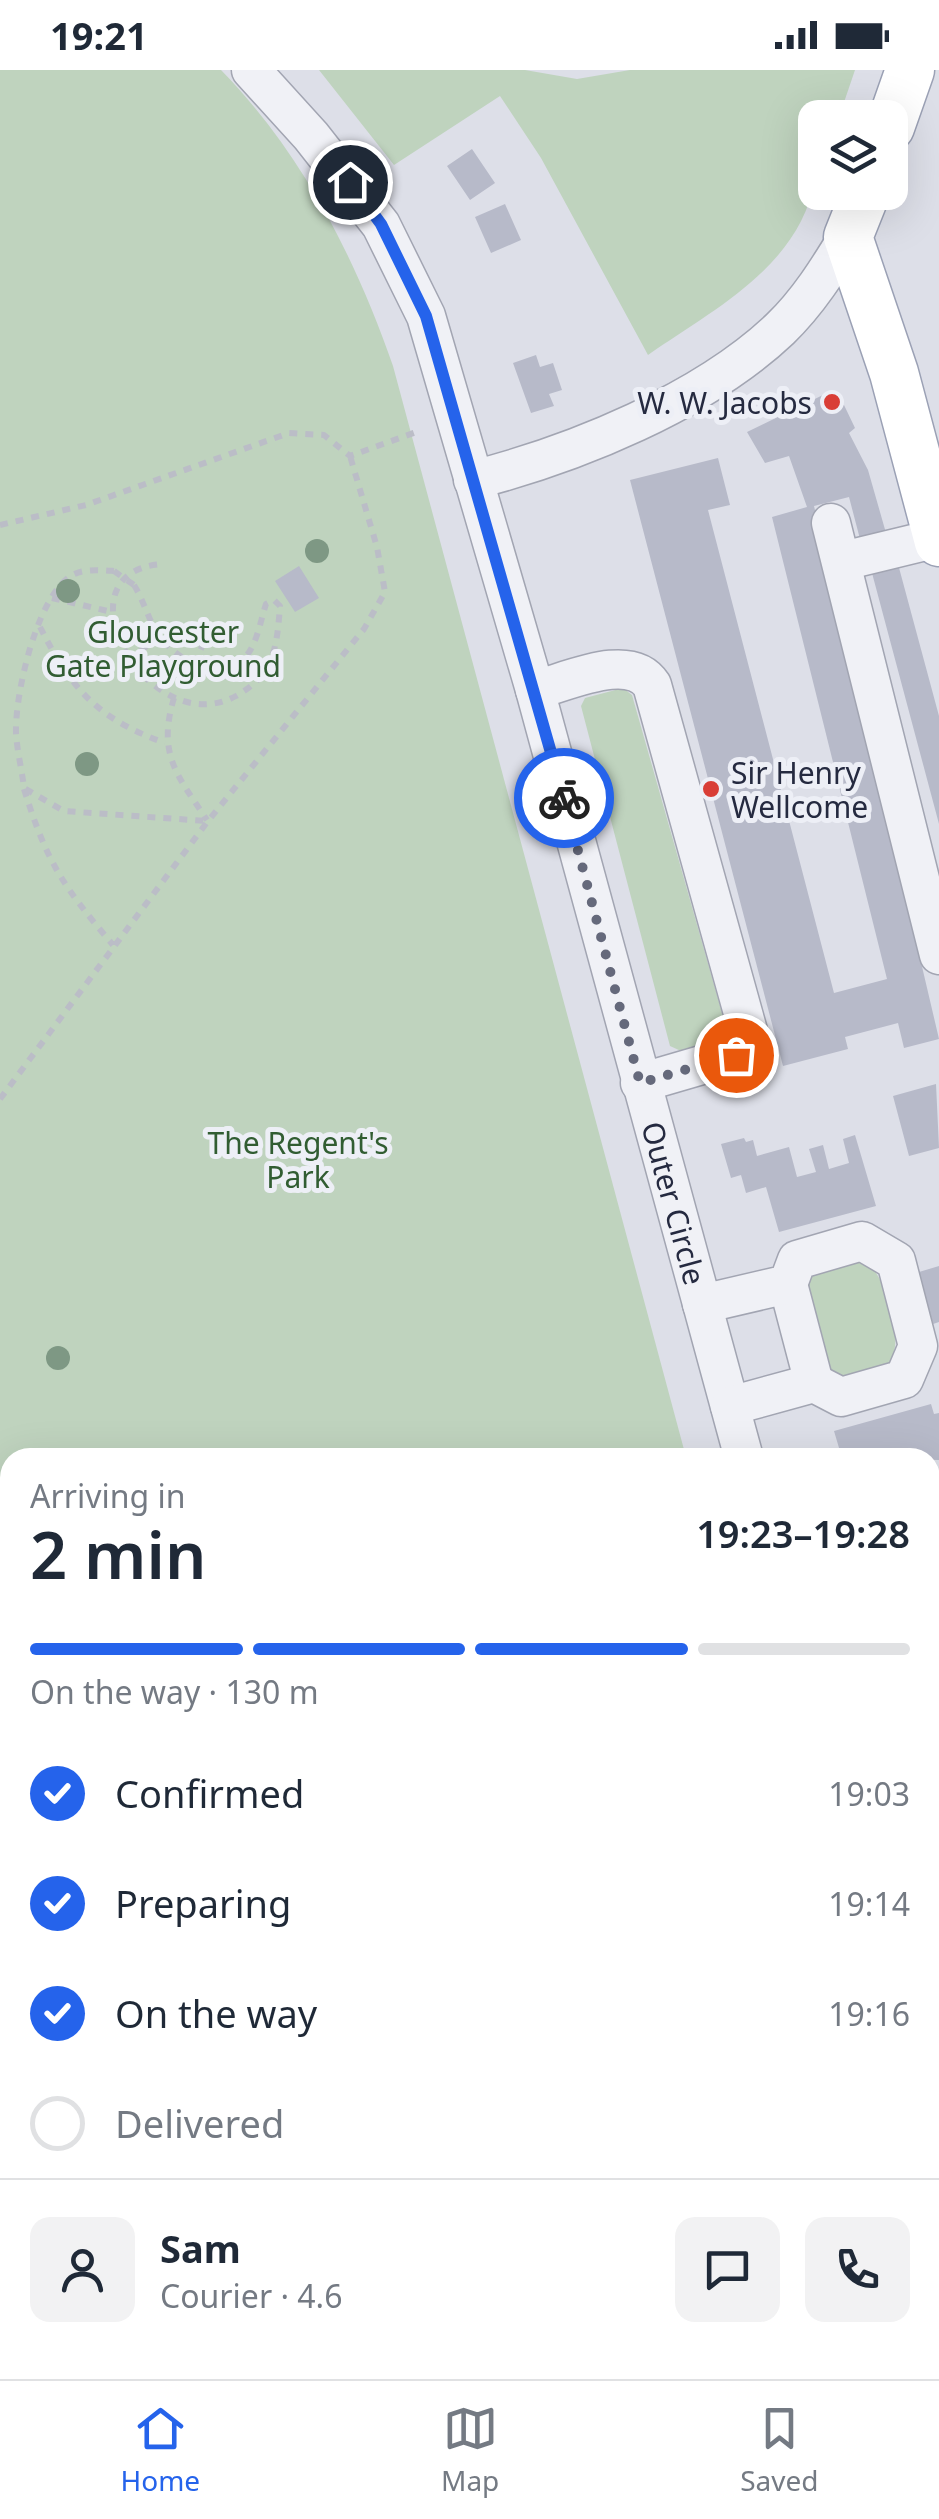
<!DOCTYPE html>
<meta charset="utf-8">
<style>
:root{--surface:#fff;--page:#f2f2f3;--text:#1f2937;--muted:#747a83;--line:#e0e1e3;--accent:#2563eb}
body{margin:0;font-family:"Noto Sans",sans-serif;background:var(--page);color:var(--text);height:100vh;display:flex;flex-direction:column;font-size:38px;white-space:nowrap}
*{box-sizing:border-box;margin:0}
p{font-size:32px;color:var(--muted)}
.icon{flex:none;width:55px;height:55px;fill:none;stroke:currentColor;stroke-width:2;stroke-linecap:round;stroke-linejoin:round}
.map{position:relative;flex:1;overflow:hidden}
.panel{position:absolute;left:0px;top:1378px;width:940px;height:932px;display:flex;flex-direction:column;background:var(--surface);border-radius:30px 30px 0 0;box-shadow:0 10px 40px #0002}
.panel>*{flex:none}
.buttons{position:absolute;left:798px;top:30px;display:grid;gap:20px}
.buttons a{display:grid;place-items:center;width:110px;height:110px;border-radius:20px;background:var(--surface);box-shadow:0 10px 40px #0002;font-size:50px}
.pin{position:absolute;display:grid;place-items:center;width:85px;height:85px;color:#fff;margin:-42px;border:5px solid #fff;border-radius:50%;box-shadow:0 2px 10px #0007}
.courier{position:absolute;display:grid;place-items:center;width:100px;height:100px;margin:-50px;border:8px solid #2563eb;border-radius:50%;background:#fff;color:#222;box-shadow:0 2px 12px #0007}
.summary em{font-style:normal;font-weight:600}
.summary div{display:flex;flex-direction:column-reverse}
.summary{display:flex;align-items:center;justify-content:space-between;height:170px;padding:0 30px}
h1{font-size:65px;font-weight:600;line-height:75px}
.bar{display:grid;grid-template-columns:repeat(4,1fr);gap:15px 10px;align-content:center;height:120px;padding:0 30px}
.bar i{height:12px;border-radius:8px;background:var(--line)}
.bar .active{background:var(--accent)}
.bar p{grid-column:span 4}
.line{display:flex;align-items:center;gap:25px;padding:0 30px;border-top:2px solid var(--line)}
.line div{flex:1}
.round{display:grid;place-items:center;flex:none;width:105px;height:105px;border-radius:20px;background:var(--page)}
ol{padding:0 30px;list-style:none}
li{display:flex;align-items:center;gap:30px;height:110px}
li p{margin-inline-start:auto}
li .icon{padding:10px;border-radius:50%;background:var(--accent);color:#fff;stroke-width:4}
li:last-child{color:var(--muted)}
li i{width:55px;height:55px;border:5px solid var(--line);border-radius:50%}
.status{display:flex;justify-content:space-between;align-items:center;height:70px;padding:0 50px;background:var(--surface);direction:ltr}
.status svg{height:28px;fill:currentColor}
.dock{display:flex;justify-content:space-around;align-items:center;height:140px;border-top:2px solid var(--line);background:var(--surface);font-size:28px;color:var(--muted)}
.dock a{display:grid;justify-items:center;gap:5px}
.dock .active{color:var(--accent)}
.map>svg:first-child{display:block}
</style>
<div class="status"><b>19:21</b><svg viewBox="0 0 49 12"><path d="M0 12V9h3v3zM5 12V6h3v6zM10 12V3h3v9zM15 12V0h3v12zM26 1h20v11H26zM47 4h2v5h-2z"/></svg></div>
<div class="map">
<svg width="939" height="2309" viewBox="0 0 939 2309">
<rect width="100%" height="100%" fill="#dddfe8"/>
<path fill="#bfd3be" d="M 0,0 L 221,0 C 302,83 355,187 393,296 L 686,1387 L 10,1388 L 10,2300 L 930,2300 L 930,2295 L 934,2309 L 0,2309 Z
M 319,0 L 525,0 L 577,9 L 630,0 L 855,0 L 839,47 L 815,48 C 815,67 819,91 815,110 C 799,197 714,239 648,285 L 541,88 L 500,26 L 394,95 Z
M 623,618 L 632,625 L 726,957 L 723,969 L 681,981 L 670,976 L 581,636 L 585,628 Z
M 863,1186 C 887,1210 904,1261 891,1293 L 843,1306 L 829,1300 L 806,1216 L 812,1201 Z
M 930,1567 L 939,1587 L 939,1924 L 930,1892 Z"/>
<path fill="#b7bac9" d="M 472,79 L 495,113 L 470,130 L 447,96 Z
M 505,134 L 521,170 L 491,183 L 475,147 Z
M 536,285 L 540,297 L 553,293 L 562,320 L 549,324 L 554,336 L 531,343 L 513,293 Z
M 825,324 L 837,339 L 844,335 L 855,358 L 849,363 L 868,400 L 886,463 L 860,469 L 849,427 L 814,436 L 939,969 L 904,978 L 898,953 L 845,967 L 848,979 L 783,996 L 630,410 L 718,388 L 730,435 L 708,440 L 834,923 L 887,909 L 772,447 L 807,437 L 789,386 L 765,393 L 747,362 Z
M 898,494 L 939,646 L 939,754 L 872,503 Z
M 299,496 L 319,528 L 295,542 L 275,511 Z
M 936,1014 L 939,1078 L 909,1086 L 893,1026 Z
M 855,1065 L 876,1136 L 779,1162 L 766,1117 L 746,1123 L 741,1105 L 731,1108 L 721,1074 L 744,1068 L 746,1072 L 753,1070 L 757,1086 L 789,1077 L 797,1107 L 816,1102 L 809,1079 L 823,1075 L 829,1099 L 849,1093 L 843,1069 Z
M 939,1196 L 939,1252 L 933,1254 L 919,1202 Z
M 931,1334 L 934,1344 L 939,1343 L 939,1390 L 842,1388 L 834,1361 Z"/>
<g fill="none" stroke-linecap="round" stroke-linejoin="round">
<defs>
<g id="minor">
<path id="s1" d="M 251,0 L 311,66 L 381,155 L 426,246 L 535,620 L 744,1388"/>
<path d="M 473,410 C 575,384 703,332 780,259 C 808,232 828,200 848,167"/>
<path d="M 831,453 L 939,885"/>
<path d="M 843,491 L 938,468"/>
<path d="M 535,620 C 567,612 630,581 652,615 L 748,961 L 736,985 L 640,1013"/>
<path d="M 788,1214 L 814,1313"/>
<path d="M 702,1234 L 788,1214 L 797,1190 L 862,1171 L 896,1191 L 918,1276 L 904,1309 L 841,1327 L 814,1313 L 730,1336"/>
<path d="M 930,1531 L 939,1528"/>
<path d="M 930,2059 L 939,2092"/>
</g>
<path id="major" d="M 890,57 L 910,0
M 866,122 L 848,167 L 894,303 L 939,472"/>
</defs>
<use href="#minor" stroke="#a2a5b2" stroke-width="41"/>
<use href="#major" stroke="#9ba1b5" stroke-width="51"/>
<path stroke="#bbbdc7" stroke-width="6" stroke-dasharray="8 8" stroke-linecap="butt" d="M 0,455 L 86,435 L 289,363 L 324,365 L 350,386 L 419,361
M 114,501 C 100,500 80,498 68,508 C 36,532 15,624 16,663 C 17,681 22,700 24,718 L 64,741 L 206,751
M 134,515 C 144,531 148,549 158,564 C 177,591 218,614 246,586 C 257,574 261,549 266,534 L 274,530 L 280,536 C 277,577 274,605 236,626 C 147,674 51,498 165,494
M 52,528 L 112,542
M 40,557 C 72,620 98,649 165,673
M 127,590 L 160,567
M 194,594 L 206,568
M 174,628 C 157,684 177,705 207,750
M 24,719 C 47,793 63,816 113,875
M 0,1029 L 208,751 L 364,559 L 385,522 L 377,477 L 350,386
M 0,1933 L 10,1941
M 418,2300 L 428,2309"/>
<use href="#minor" stroke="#f0f1f6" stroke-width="38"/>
<use href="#major" stroke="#fff" stroke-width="48"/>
<path stroke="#bbbdc7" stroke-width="6" stroke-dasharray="8 8" stroke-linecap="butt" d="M 114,501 L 134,515"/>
</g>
<g fill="#7e9884">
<circle cx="317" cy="481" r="12"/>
<circle cx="68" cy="521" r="12"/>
<circle cx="87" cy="694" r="12"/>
<circle cx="58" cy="1288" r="12"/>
</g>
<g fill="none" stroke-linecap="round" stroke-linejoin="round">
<path stroke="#65697b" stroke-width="10" stroke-dasharray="0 18" d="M 564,728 L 640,1013 L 736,985"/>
<path stroke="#2563eb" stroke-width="12" d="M 350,112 L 381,154 L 426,246 L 564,728"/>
</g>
<g fill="#d93e36" stroke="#edeff6" stroke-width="4">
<circle cx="832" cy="332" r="10"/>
<circle cx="711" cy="719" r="10"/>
</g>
<g text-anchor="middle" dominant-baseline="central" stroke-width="10" stroke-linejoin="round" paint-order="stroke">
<g font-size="30" fill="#252a40" stroke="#edeff6" text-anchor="end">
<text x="812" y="332">W. W. Jacobs</text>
<text x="731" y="702" text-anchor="start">Sir Henry<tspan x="731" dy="34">Wellcome</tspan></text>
</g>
<g font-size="30" fill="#315d32" stroke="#edeff6">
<text x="163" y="561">Gloucester<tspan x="163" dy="34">Gate Playground</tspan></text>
<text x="298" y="1072">The Regent's<tspan x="298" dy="34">Park</tspan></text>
</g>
<g font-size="30" fill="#252a40" stroke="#edeff6">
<text stroke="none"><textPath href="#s1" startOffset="1225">Outer Circle</textPath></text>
</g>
</g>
</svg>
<div class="buttons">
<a><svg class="icon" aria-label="layers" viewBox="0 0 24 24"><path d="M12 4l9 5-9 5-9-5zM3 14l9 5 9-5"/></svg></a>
</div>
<div class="pin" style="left:736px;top:985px;background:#ea580c"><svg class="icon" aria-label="bag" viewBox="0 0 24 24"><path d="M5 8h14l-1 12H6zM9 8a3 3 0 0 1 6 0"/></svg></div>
<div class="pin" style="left:350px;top:112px;background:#1f2937"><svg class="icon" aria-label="home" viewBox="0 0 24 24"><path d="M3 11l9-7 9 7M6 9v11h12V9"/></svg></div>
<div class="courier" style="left:564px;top:728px"><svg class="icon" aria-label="bike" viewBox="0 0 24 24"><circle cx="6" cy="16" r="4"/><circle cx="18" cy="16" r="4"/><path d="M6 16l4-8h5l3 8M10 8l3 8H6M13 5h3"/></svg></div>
<section class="panel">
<div class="summary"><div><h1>2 min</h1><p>Arriving in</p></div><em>19:23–19:28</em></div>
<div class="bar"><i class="active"></i><i class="active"></i><i class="active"></i><i></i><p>On the way · 130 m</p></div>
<ol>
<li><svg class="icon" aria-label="check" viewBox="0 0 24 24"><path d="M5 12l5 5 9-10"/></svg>Confirmed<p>19:03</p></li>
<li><svg class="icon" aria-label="check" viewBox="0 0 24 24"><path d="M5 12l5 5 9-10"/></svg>Preparing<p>19:14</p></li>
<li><svg class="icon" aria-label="check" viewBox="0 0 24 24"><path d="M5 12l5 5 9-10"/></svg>On the way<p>19:16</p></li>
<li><i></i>Delivered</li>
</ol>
<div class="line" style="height:180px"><a class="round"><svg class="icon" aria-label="person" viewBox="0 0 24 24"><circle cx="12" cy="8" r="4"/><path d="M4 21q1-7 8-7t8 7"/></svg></a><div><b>Sam</b><p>Courier · 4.6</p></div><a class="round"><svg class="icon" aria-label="chat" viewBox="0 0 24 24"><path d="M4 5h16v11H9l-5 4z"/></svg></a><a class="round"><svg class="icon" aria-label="phone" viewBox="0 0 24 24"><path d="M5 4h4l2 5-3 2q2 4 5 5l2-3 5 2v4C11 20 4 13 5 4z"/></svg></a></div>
</section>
</div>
<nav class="dock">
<a class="active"><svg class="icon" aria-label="home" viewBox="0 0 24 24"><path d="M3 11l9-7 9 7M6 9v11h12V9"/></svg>Home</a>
<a><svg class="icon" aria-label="map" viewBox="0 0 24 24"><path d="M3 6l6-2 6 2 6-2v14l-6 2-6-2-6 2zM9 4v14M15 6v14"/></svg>Map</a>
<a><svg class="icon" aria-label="saved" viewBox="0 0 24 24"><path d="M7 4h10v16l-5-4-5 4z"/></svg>Saved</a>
</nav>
